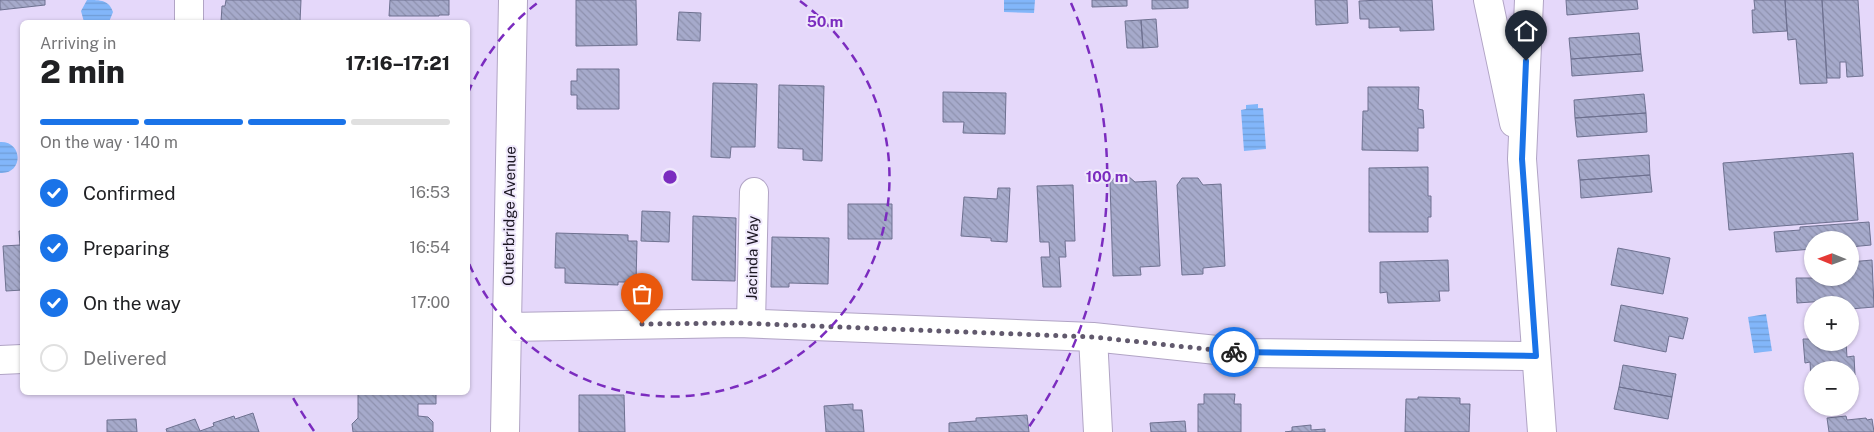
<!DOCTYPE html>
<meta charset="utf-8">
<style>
:root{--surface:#fff;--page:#f2f2f2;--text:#202124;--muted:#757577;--line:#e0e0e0;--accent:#1a73e8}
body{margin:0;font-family:"Public Sans",sans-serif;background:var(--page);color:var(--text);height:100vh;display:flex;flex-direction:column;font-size:19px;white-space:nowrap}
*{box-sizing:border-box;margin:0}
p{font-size:16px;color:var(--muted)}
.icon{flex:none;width:28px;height:28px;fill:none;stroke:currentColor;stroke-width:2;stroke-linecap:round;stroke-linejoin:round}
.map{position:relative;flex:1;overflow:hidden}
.panel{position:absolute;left:20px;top:20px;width:450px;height:375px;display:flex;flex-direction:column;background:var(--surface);border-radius:8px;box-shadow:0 1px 4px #0004}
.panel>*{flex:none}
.needle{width:32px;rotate:271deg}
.controls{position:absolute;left:1804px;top:231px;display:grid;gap:10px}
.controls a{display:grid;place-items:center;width:55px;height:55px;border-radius:50%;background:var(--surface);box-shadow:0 1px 4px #0004;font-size:25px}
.pin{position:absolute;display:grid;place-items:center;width:42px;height:42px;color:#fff;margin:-51px -21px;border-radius:50% 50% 50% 0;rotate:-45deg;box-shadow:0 0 5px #0007}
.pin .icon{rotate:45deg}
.courier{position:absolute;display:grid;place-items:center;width:50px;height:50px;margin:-25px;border:4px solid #1a73e8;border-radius:50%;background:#fff;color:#222;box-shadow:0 1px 6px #0007}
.overview em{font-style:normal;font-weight:800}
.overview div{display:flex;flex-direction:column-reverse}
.overview{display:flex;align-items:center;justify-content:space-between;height:85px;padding:0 20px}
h1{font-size:32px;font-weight:800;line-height:38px}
.bar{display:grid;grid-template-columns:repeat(4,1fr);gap:8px 5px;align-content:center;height:60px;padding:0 20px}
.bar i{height:6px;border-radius:4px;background:var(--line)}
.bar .selected{background:var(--accent)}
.bar p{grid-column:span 4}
ol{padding:0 20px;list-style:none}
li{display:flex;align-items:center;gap:15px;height:55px}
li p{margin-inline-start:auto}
li .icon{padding:5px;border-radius:50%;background:var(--accent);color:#fff;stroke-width:4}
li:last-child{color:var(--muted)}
li i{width:28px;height:28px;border:2px solid var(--line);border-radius:50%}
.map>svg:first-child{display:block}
</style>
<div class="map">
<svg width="1874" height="432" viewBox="0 0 1874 432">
<defs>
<pattern id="water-rules" width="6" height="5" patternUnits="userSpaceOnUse" patternTransform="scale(1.25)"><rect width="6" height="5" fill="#82b6fa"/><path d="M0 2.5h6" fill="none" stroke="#709cd6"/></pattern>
<pattern id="building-back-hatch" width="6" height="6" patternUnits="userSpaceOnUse" patternTransform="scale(1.25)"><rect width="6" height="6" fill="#a6aacb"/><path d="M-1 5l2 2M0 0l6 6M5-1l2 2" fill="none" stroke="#8e91ae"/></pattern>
</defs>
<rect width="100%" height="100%" fill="#e5d8fa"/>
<path fill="url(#water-rules)" d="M 87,0 C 101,0 109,0 113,12 L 109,22 L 84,22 L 81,11 Z
M 1004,0 L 1035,0 L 1034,13 L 1004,12 Z
M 1258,104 L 1258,108 L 1263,108 L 1266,149 L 1244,151 L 1241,110 L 1246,109 L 1246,105 Z
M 0,142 C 24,141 23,175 0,173 Z
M 1766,314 L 1772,351 L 1754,353 L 1748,317 Z"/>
<path fill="url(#building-back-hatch)" stroke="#6e7190" d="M 0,0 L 45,0 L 45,5 L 0,10 Z
M 226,0 L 301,0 L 300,22 L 221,22 L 222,6 L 225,6 Z
M 390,0 L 449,0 L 449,15 L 439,15 L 439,16 L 389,16 Z
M 576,0 L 636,0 L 637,45 L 576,46 Z
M 1092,0 L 1127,0 L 1127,6 L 1092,7 Z
M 1152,0 L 1188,0 L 1188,8 L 1152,9 Z
M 1315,0 L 1347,0 L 1348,23 L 1316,25 Z
M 1381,0 L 1432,0 L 1434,30 L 1400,31 L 1400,27 L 1369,28 L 1369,19 L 1360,19 L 1359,1 Z
M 1566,0 L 1637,0 L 1638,9 L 1567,15 Z
M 1754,0 L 1785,0 L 1787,31 L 1753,33 L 1752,10 L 1755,10 Z
M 1785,0 L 1822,0 L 1827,83 L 1800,84 L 1796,39 L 1788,40 Z
M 1822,0 L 1858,0 L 1863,76 L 1847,77 L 1846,62 L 1840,62 L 1840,78 L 1827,78 Z
M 679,12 L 701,13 L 700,41 L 677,40 Z
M 1156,19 L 1158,47 L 1143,48 L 1141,20 Z
M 1141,20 L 1143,48 L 1127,48 L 1125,21 Z
M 1639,33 L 1641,54 L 1571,59 L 1569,38 Z
M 1641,54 L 1643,71 L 1572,76 L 1571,59 Z
M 577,69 L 619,69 L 619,109 L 577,109 L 577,95 L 571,95 L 571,81 L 577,81 Z
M 713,83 L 757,84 L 755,147 L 731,147 L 730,158 L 711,157 Z
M 779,85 L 824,86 L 822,161 L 803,160 L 803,149 L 778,148 Z
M 1368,87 L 1419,87 L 1418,109 L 1423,110 L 1424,128 L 1418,128 L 1418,151 L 1362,150 L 1363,111 L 1368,111 Z
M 943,92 L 1006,93 L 1005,134 L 963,133 L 964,122 L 943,122 Z
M 1644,94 L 1646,113 L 1575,118 L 1574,100 Z
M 1646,113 L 1647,132 L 1577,137 L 1575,118 Z
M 1853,153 L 1858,220 L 1729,230 L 1723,163 Z
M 1649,155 L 1650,175 L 1580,180 L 1578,160 Z
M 1428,167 L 1428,196 L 1431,196 L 1431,217 L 1428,217 L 1428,232 L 1369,232 L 1369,168 Z
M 1650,175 L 1652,192 L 1581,198 L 1580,180 Z
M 1116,176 L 1128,176 L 1135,182 L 1156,181 L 1160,266 L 1140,267 L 1141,275 L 1113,276 L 1110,183 Z
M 1182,178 L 1198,178 L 1203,185 L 1221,184 L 1225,266 L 1203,268 L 1203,274 L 1182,275 L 1177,185 Z
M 1073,185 L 1075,241 L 1065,241 L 1066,257 L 1059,257 L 1061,287 L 1043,287 L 1041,257 L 1050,257 L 1049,242 L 1040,242 L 1037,186 Z
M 998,188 L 1010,188 L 1007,242 L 991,241 L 991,238 L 961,236 L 964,197 L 997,199 Z
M 848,204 L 892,204 L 892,239 L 848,239 Z
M 642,211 L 670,212 L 669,242 L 641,241 Z
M 693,216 L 736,218 L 735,281 L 692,280 Z
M 1869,222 L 1871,245 L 1850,247 L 1850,240 L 1812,240 L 1812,249 L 1776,252 L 1774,232 L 1800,230 L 1800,227 Z
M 19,231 L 22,231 L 22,290 L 6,291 L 3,246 L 20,245 Z
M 556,233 L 628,235 L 628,241 L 637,241 L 636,282 L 618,282 L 618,285 L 565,283 L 565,268 L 555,268 Z
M 772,237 L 829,238 L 828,284 L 789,283 L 789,287 L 771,287 Z
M 1618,248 L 1670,258 L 1663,294 L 1611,285 Z
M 1448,260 L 1449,291 L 1439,291 L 1440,301 L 1388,303 L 1387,292 L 1380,293 L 1380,262 Z
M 1872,260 L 1874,307 L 1850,309 L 1850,305 L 1826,305 L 1826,301 L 1797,303 L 1796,278 L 1850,278 L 1850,262 Z
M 1621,305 L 1688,318 L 1683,339 L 1669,336 L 1666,352 L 1614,341 Z
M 1803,339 L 1812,339 L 1812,342 L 1846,342 L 1847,357 L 1854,356 L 1855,375 L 1850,375 L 1850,370 L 1812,370 L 1812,397 L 1810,362 L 1805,363 Z
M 1623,365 L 1676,374 L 1672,397 L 1619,387 Z
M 1619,387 L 1672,397 L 1668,419 L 1614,409 Z
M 358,392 L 436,392 L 436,404 L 418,404 L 418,416 L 428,417 L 433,422 L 433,432 L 353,432 L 352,424 L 358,418 Z
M 1204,394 L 1235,394 L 1234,404 L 1241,404 L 1241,432 L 1198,432 L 1198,404 L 1204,404 Z
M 579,395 L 624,395 L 625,432 L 579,432 Z
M 1418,397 L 1460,398 L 1460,404 L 1470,404 L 1469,432 L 1405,432 L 1406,399 L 1418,399 Z
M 853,404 L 853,410 L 862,410 L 864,432 L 826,432 L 824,406 Z
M 253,413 L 259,432 L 167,432 L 166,429 L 195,419 L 200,431 L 214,426 L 213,423 L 234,416 L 235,419 Z
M 1027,415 L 1029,432 L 949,432 L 949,423 L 976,421 L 976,418 Z
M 1846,416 L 1847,420 L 1866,418 L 1867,420 L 1872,419 L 1874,432 L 1829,432 L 1827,418 Z
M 136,419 L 137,432 L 107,432 L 107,420 Z
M 1185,421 L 1186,432 L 1151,432 L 1150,423 Z
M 1311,425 L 1311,430 L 1325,429 L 1325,432 L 1285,432 L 1292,431 L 1292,427 Z"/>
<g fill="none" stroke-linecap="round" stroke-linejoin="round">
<defs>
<path id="minor" d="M 1488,0 L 1514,123
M 1529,0 L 1522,159 L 1542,432
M 189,22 L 189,0
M 751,323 L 754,192
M 507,327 L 738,323 L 1093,337 L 1245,353 L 1536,356
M 1093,337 L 1098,432
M 0,360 L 22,359
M 505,432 L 513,0"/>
</defs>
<use href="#minor" stroke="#b1a4c5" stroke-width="30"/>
<use href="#minor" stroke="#fff" stroke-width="28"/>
</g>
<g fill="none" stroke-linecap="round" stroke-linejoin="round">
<path stroke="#61596d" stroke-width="5" stroke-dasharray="0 9" d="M 642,324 L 738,323 L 1093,337 L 1234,352"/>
<path stroke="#1a73e8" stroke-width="6" d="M 1234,352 L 1536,356 L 1522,159 L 1526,61"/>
</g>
<g fill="none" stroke="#7b2cbf" stroke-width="2.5" stroke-dasharray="9 6">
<path d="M468 93A219 219 0 0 1 540 1M800 1A219 219 0 1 1 468 261"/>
<path d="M314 431A437 437 0 0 1 292 396M1071 3A437 437 0 0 1 1026 431"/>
</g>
<g text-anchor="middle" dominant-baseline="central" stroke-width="4" stroke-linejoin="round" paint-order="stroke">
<g font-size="15" fill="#1a1521" stroke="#efe8fc">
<text transform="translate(509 216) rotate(-89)">Outerbridge Avenue</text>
<text transform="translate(752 258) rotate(-89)">Jacinda Way</text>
</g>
</g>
<circle cx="670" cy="177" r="8" fill="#7b2cbf" stroke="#efe8fc" stroke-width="2.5"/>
<g font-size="15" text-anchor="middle" font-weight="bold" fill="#7b2cbf" stroke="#efe8fc" stroke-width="4" stroke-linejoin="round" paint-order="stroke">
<text x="825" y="27">50 m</text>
<text x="1107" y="182">100 m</text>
</g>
</svg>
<div class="controls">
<a><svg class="needle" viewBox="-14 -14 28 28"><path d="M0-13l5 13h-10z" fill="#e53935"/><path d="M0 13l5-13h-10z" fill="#757577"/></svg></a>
<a>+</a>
<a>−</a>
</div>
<div class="pin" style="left:642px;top:324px;background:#ea580c"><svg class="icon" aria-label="bag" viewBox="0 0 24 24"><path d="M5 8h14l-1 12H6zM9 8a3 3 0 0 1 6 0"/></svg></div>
<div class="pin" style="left:1526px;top:61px;background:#1f2937"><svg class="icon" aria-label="home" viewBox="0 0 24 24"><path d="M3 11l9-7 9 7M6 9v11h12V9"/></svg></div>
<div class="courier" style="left:1234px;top:352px"><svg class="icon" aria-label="bike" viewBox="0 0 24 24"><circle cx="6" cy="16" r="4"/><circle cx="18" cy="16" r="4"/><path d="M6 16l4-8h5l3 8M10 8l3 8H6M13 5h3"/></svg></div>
<section class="panel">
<div class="overview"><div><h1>2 min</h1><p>Arriving in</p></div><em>17:16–17:21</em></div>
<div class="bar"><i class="selected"></i><i class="selected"></i><i class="selected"></i><i></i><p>On the way · 140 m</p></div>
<ol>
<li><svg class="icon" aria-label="check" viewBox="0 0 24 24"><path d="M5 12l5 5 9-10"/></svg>Confirmed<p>16:53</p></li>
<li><svg class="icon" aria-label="check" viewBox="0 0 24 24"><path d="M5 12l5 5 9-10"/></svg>Preparing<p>16:54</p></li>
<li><svg class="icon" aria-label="check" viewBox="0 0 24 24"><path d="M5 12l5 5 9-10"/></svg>On the way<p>17:00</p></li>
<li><i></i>Delivered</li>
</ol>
</section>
</div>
